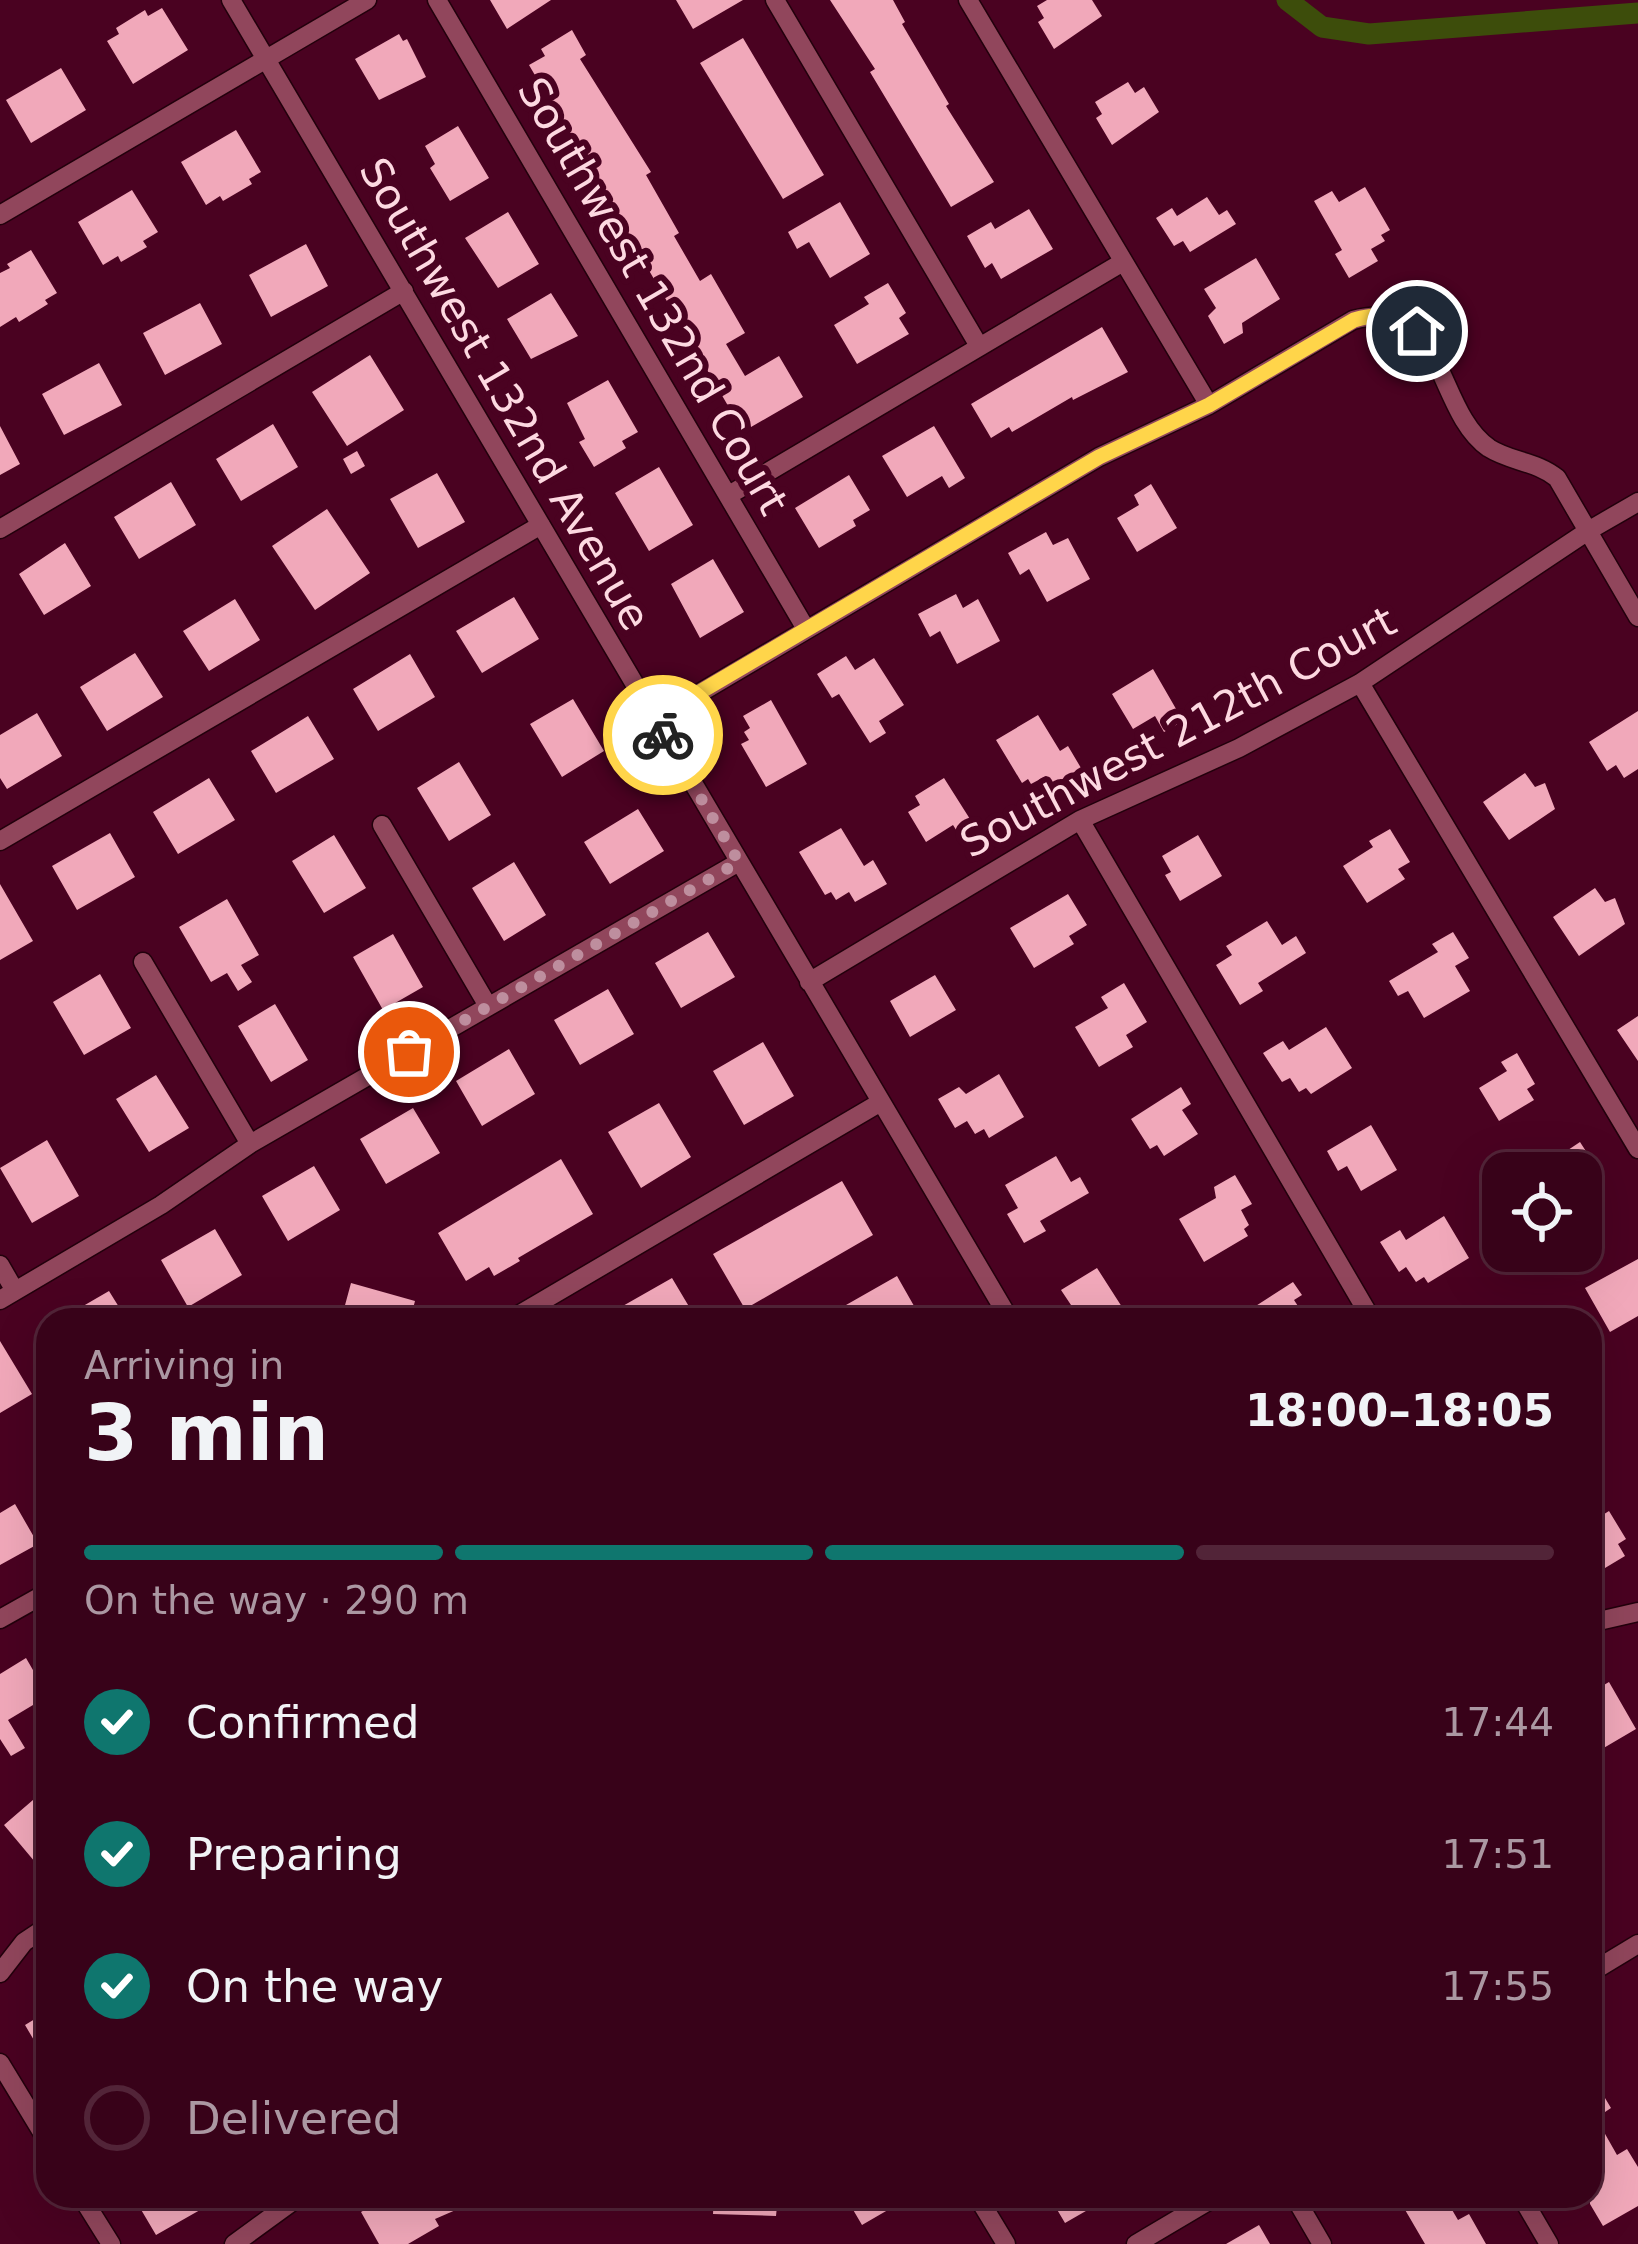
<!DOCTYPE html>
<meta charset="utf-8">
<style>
:root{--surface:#380219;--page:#431026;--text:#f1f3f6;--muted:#ab97a2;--line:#522438;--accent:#0f766e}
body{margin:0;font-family:"DejaVu Sans",sans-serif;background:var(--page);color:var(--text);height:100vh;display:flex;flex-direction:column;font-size:45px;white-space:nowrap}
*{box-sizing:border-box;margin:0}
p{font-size:39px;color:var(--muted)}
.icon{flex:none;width:66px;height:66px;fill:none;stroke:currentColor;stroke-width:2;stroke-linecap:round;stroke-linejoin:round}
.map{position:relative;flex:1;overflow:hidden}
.side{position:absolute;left:36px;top:1308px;width:1566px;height:900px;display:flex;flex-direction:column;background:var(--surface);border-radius:36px;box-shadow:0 12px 48px #0002,0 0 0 3px var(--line)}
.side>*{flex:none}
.fabs{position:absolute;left:1482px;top:1152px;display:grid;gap:24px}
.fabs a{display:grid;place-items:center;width:120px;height:120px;border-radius:24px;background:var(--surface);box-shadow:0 12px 48px #0002,0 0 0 3px var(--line);font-size:60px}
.pin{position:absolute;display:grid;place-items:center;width:102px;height:102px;color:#fff;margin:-51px;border:6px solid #fff;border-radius:50%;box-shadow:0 3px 12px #0007}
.courier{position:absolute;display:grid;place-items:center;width:120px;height:120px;margin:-60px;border:9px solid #ffd54a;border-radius:50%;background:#fff;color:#222;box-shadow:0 3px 15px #0007}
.head em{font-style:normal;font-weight:700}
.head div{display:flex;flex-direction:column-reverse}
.head{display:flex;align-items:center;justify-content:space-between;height:204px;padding:0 48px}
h1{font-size:78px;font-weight:700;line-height:90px}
.bar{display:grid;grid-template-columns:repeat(4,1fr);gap:18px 12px;align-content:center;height:144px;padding:0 48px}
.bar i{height:15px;border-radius:9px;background:var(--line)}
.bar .active{background:var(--accent)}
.bar p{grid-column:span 4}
ol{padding:0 48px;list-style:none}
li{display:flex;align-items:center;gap:36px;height:132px}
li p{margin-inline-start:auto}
li .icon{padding:12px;border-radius:50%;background:var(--accent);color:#fff;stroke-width:4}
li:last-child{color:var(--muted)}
li i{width:66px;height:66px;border:6px solid var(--line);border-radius:50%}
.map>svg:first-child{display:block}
</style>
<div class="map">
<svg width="1638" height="2244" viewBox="0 0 1638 2244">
<rect width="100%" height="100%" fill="#4a0221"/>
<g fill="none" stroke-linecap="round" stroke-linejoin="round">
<path stroke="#3d4d0b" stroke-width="21" d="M 1287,0 L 1322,27 L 1369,34 L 1638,13"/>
</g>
<path fill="#f1a8ba" d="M 490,0 L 551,0 L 507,29 Z
M 676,0 L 743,0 L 693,29 Z
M 830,0 L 893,0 L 905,22 L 902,24 L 949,104 L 946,106 L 994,182 L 951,207 L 870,72 L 875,69 Z
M 1047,0 L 1092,0 L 1102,16 L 1054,49 L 1038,22 L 1044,18 L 1037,6 Z
M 162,8 L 188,50 L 133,84 L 107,41 L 119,34 L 116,28 L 145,10 L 148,16 Z
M 572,30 L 586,55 L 580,59 L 651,172 L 646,175 L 679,233 L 674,236 L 700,281 L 711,274 L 745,333 L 726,344 L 745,376 L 779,356 L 803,397 L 751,427 L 742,411 L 734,416 L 529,65 L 545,56 L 541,49 Z
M 399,34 L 403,41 L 407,39 L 426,77 L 379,100 L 355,59 Z
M 743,38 L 824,175 L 783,199 L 700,63 Z
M 61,68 L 86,110 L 31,143 L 6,100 Z
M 1128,82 L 1135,93 L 1144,87 L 1159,112 L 1112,145 L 1096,118 L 1102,114 L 1095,102 Z
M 458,126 L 489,178 L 450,201 L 430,168 L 435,164 L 425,146 Z
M 236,130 L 261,172 L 249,179 L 252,184 L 223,201 L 220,196 L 206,205 L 181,162 Z
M 1365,187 L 1390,230 L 1381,235 L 1385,241 L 1371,249 L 1378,261 L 1349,278 L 1335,254 L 1342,250 L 1314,201 L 1332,191 L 1339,202 Z
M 132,190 L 158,232 L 143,241 L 147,247 L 121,262 L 118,256 L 103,265 L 78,222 Z
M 1207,197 L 1219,215 L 1227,210 L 1236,224 L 1190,252 L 1183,241 L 1174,246 L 1156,218 L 1172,208 L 1177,216 Z
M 840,202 L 870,254 L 830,278 L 809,242 L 797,249 L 788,232 Z
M 1029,209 L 1053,249 L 1001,279 L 992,263 L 985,268 L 967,236 L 991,222 L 995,229 Z
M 508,212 L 539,264 L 498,288 L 465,238 Z
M 306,244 L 328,286 L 271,317 L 249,275 Z
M 31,250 L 57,293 L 45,300 L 48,304 L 19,322 L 16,317 L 0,327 L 0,273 L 10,268 L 7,264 Z
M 1256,258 L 1280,299 L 1242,323 L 1243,333 L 1224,344 L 1208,316 L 1216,308 L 1204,289 Z
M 888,283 L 906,313 L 899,318 L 909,334 L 857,364 L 834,325 L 869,304 L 864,297 Z
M 551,293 L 578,336 L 531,359 L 507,319 Z
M 200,303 L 222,344 L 165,375 L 143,333 Z
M 1102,327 L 1128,372 L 1073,400 L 1072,397 L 1012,432 L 1009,427 L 991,438 L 971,404 Z
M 370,355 L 404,410 L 347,446 L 312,392 Z
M 99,363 L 122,405 L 64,435 L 42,394 Z
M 608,380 L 638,432 L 622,441 L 626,448 L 594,467 L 579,442 L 585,439 L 567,403 Z
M 273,424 L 298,467 L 241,501 L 216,459 Z
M 0,426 L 20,464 L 0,475 Z
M 934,426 L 965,478 L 949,488 L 942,476 L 907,497 L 882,456 Z
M 357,451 L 365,466 L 351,474 L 343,459 Z
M 659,467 L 693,525 L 649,551 L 615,493 Z
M 437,473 L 465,522 L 418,548 L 390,499 Z
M 849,475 L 870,510 L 853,520 L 856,526 L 819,548 L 795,508 Z
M 171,482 L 196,525 L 139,559 L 114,517 Z
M 1151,484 L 1177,528 L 1137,552 L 1117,518 L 1139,505 L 1134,495 Z
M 327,509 L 370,573 L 315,610 L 272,546 Z
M 1046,532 L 1053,545 L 1068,538 L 1090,579 L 1047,602 L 1029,569 L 1020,575 L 1008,553 Z
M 65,543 L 91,586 L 44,615 L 19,574 Z
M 713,559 L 744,612 L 700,638 L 671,584 Z
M 956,594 L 963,608 L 978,599 L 1000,641 L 957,664 L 940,631 L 930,637 L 918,614 Z
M 514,597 L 539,639 L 482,673 L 456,631 Z
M 235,599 L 260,640 L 209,671 L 183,631 Z
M 135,653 L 163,697 L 107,731 L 80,687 Z
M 410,654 L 435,697 L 378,731 L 353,689 Z
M 846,656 L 855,670 L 874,658 L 904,705 L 879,721 L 886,733 L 870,743 L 839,694 L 832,698 L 817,674 Z
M 1153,669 L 1183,721 L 1164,732 L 1155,716 L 1133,729 L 1112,694 Z
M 573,699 L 604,751 L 562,777 L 530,724 Z
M 771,700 L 807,764 L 766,787 L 741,744 L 749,740 L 744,732 L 750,728 L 743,716 Z
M 1638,711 L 1638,769 L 1624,778 L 1616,765 L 1607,771 L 1589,742 Z
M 37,713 L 62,756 L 7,789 L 0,778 L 0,735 Z
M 1038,715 L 1060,751 L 1068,746 L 1081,768 L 1054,784 L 1046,776 L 1031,784 L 1028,779 L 1022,783 L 996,740 Z
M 308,716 L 334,759 L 276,793 L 251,751 Z
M 459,762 L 491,815 L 449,841 L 417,788 Z
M 1525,773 L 1535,787 L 1545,783 L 1555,809 L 1509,840 L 1483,802 Z
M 209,778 L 235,820 L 178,854 L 153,812 Z
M 944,778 L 975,827 L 960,836 L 953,825 L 926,842 L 908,812 L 920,805 L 915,796 Z
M 638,809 L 664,851 L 610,884 L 584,842 Z
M 841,828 L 864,866 L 873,860 L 887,884 L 855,902 L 849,892 L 836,900 L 831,892 L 825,895 L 799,852 Z
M 1390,829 L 1410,862 L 1398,869 L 1405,879 L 1367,903 L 1343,866 L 1373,847 L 1369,841 Z
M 110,833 L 135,877 L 77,910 L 52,866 Z
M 334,835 L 366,888 L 324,913 L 292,861 Z
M 1198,835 L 1222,876 L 1180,901 L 1165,875 L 1171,872 L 1162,856 Z
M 514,862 L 546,915 L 504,941 L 472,888 Z
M 0,884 L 33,941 L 0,960 Z
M 1595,888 L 1605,902 L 1615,898 L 1625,924 L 1579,956 L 1553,917 Z
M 1068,894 L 1087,925 L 1069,936 L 1074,944 L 1034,968 L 1010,928 Z
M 227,899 L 259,955 L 241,965 L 252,982 L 238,991 L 227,973 L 211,982 L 179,927 Z
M 1267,921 L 1282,945 L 1296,936 L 1306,953 L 1258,983 L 1263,991 L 1240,1005 L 1216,965 L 1232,955 L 1226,946 Z
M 708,932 L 735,977 L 681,1008 L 655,963 Z
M 1453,932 L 1469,958 L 1455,966 L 1470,991 L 1424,1018 L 1408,991 L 1398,996 L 1389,981 L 1438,952 L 1432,944 Z
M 393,934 L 423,987 L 383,1010 L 353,957 Z
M 100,974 L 131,1028 L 84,1055 L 53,1002 Z
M 935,975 L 956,1010 L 910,1037 L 890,1001 Z
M 1124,983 L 1147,1022 L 1126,1035 L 1133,1047 L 1099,1067 L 1075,1027 L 1108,1008 L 1101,997 Z
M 608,989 L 634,1034 L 580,1065 L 554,1020 Z
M 275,1004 L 308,1060 L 271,1082 L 238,1026 Z
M 1638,1016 L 1638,1061 L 1617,1030 Z
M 1326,1027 L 1352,1068 L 1311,1094 L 1306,1088 L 1299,1092 L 1290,1078 L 1282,1082 L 1263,1053 L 1283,1041 L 1289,1050 Z
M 763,1042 L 794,1096 L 744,1125 L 713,1071 Z
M 509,1049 L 535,1094 L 482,1126 L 456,1081 Z
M 1517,1053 L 1535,1084 L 1527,1089 L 1534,1100 L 1499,1121 L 1479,1088 L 1507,1071 L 1501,1062 Z
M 999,1074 L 1024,1117 L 989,1138 L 984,1129 L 975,1134 L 967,1121 L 955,1128 L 938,1099 L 959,1087 L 966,1094 Z
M 156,1075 L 189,1128 L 149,1152 L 116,1099 Z
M 1181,1087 L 1191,1104 L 1182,1110 L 1198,1134 L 1164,1156 L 1157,1145 L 1150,1149 L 1131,1119 Z
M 659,1103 L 691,1157 L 641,1188 L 608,1132 Z
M 413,1108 L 440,1153 L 386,1184 L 360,1139 Z
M 1371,1125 L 1397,1170 L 1361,1191 L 1347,1166 L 1338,1171 L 1327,1151 Z
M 47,1140 L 79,1196 L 32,1223 L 0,1168 Z
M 1580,1142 L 1600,1173 L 1581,1184 L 1581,1173 L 1565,1173 L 1556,1158 Z
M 1056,1156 L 1071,1182 L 1080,1177 L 1089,1193 L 1040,1221 L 1046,1231 L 1024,1243 L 1007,1214 L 1018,1208 L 1005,1185 Z
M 561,1159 L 593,1214 L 518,1258 L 520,1261 L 494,1276 L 489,1267 L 466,1281 L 438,1233 Z
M 314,1166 L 340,1210 L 288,1241 L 262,1196 Z
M 1235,1175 L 1252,1204 L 1241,1210 L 1249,1225 L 1244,1229 L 1248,1236 L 1204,1262 L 1179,1219 L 1216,1198 L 1214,1187 Z
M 842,1181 L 873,1235 L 745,1309 L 713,1254 Z
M 1444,1216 L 1469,1258 L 1428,1283 L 1424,1277 L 1416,1282 L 1406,1267 L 1399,1272 L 1380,1242 L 1400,1230 L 1406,1240 Z
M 215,1229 L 242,1275 L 188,1307 L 161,1260 Z
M 1638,1259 L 1638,1316 L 1610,1332 L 1585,1288 Z
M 1097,1268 L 1122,1307 L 1102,1320 L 1070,1320 L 1063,1309 L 1071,1305 L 1061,1290 Z
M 897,1276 L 922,1320 L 855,1320 L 846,1305 Z
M 672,1278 L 697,1320 L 629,1320 L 621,1307 Z
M 1293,1282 L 1302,1295 L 1294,1300 L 1307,1320 L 1234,1320 Z
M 351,1283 L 415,1301 L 410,1320 L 341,1320 Z
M 109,1291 L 127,1320 L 59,1320 Z
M 0,1341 L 32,1394 L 0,1413 Z
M 1590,1497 L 1601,1516 L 1609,1511 L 1626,1539 L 1618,1544 L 1625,1556 L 1590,1577 Z
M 15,1504 L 38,1544 L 0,1565 L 0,1513 Z
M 26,1658 L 48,1696 L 8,1720 L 25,1748 L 11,1756 L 0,1739 L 0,1674 Z
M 1609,1682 L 1636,1729 L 1590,1756 L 1590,1693 Z
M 48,1787 L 48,1851 L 35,1862 L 4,1825 Z
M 48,2011 L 48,2064 L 25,2025 Z
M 1590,2073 L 1611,2108 L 1596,2118 L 1617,2155 L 1627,2149 L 1638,2167 L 1638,2206 L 1603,2226 L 1590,2204 Z
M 133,2196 L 192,2196 L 200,2210 L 156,2235 Z
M 388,2196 L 488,2196 L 435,2219 L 439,2226 L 408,2244 L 379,2244 L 361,2212 Z
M 714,2196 L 778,2196 L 776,2216 L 713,2214 Z
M 845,2196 L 912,2196 L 862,2225 Z
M 1049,2196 L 1112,2196 L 1065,2223 Z
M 1397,2196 L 1444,2196 L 1458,2220 L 1469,2214 L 1486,2244 L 1425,2244 Z
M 1259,2225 L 1270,2244 L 1226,2244 Z"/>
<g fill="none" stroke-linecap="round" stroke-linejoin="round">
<defs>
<path id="minor" d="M 231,0 L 1010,1320
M 437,0 L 806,629
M 775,0 L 979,346
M 968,0 L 1209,405
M 0,215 L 367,0
M 729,495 L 1123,262
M 0,529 L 404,291
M 1360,683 L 1638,1149
M 654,720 L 1099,457 L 1209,405 L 1353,320 C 1446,295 1434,410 1489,448 C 1511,462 1536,461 1557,478 L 1638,617
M 1080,820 L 1372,1320
M 382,825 L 488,1006
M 0,841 L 541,525
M 143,962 L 250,1144
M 809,982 L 1080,820 L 1239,748 L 1360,683 L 1588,531 L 1638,502
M 0,1265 L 15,1291
M 0,1300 L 161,1205 L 250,1144 L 739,862
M 510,1320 L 881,1102
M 0,1619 L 48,1592
M 1590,1623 L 1638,1612
M 0,1973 L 24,1942 L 48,1926
M 1590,1973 L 1638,1944
M 0,2063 L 48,2142
M 81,2196 L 111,2244
M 977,2196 L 1006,2244
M 1294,2196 L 1322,2244
M 1521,2196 L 1549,2244
M 234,2244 L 300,2196
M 1136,2244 L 1217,2196"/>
</defs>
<use href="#minor" stroke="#22010c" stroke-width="21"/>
<use href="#minor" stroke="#91465c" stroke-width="18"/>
</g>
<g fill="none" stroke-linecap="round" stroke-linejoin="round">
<path stroke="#be8e9e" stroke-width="12" stroke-dasharray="0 21.6" d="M 409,1052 L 739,862 L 663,735"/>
<path stroke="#ffd54a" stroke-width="15" d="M 663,735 L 654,720 L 683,702 L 1099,457 L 1209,405 L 1354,320 C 1381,312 1394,315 1417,331"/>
</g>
<g text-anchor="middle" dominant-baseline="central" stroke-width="12" stroke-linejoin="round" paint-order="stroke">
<g font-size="42" fill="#fdd9e1" stroke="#4a0221">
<text transform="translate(653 296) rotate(60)">Southwest 132nd Court</text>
<text transform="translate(505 394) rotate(60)">Southwest 132nd Avenue</text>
<text transform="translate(1178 732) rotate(-28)">Southwest 212th Court</text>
</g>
</g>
</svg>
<div class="fabs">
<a><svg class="icon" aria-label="locate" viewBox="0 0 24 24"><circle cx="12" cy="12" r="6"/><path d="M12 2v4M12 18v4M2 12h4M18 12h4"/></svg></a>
</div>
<div class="pin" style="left:409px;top:1052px;background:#ea580c"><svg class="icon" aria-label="bag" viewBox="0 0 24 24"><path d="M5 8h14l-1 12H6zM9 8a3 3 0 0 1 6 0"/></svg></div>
<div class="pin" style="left:1417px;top:331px;background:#1f2937"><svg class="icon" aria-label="home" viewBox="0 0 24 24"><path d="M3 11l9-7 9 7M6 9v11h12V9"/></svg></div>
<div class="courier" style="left:663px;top:735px"><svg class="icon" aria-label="bike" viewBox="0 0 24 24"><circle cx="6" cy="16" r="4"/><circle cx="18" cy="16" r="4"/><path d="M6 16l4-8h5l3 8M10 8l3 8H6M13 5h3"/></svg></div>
<section class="side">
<div class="head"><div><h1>3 min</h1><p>Arriving in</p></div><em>18:00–18:05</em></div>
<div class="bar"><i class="active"></i><i class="active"></i><i class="active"></i><i></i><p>On the way · 290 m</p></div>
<ol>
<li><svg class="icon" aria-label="check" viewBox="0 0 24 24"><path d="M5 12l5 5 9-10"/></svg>Confirmed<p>17:44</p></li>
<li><svg class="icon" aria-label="check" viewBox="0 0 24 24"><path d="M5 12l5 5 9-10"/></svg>Preparing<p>17:51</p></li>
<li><svg class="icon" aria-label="check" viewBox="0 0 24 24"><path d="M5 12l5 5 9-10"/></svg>On the way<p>17:55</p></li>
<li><i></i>Delivered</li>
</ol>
</section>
</div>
